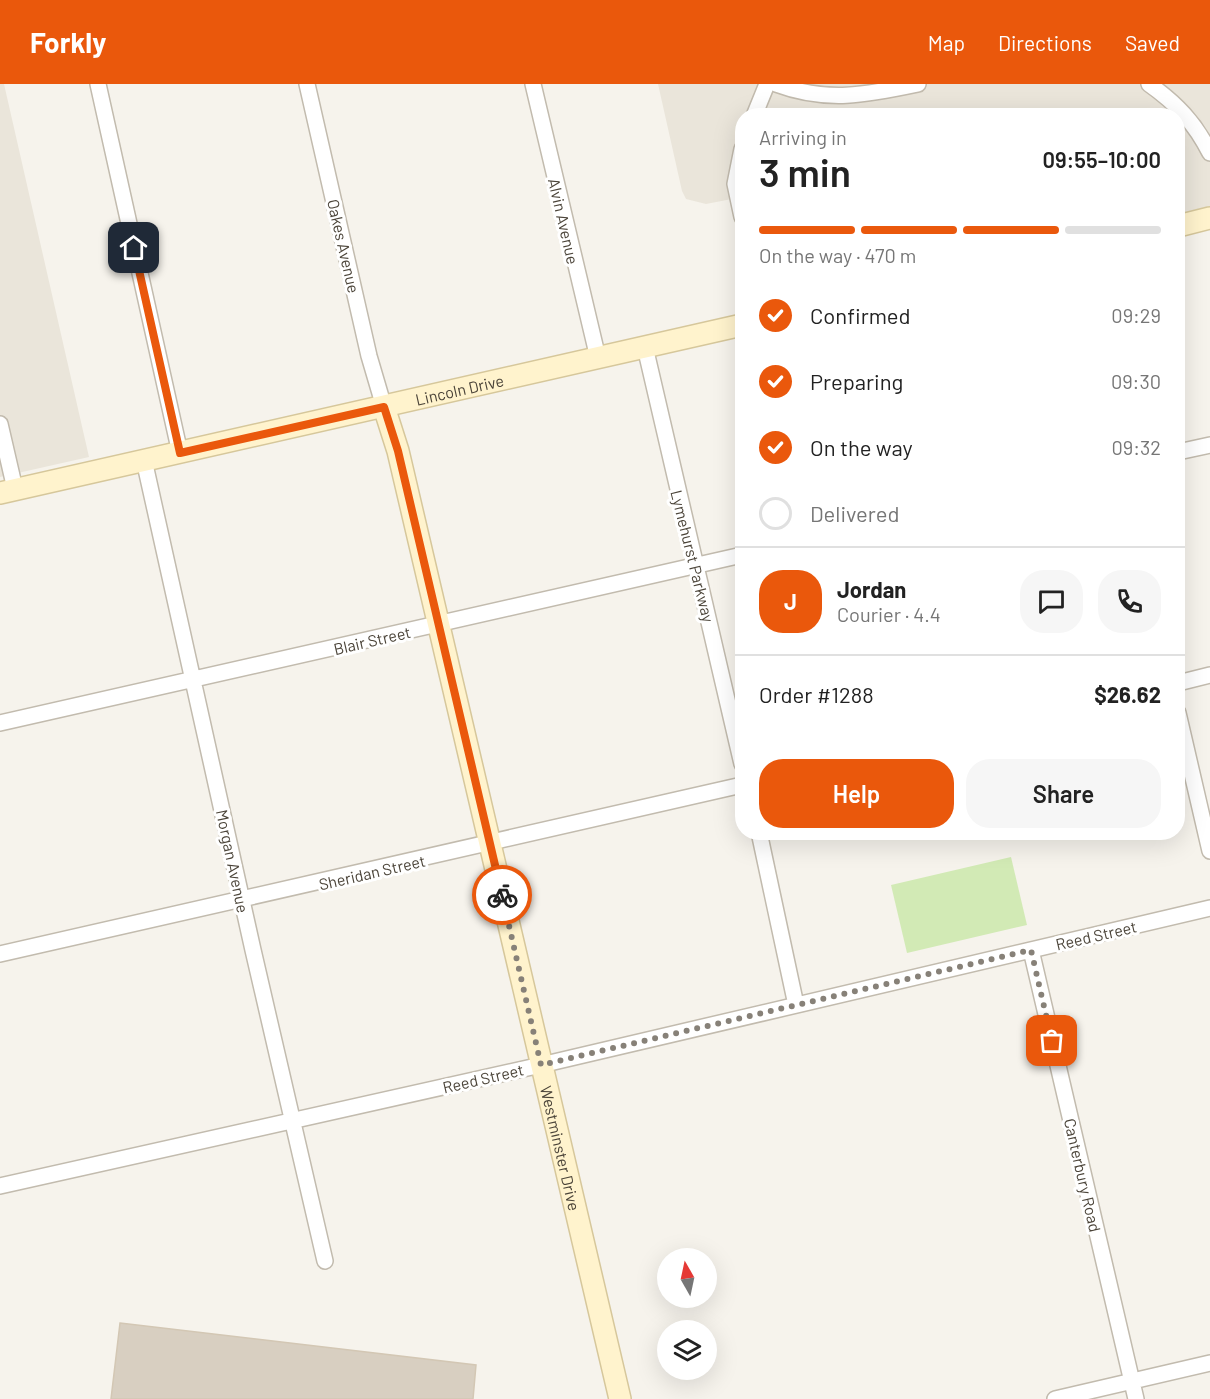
<!DOCTYPE html>
<meta charset="utf-8">
<style>
:root{--surface:#fff;--page:#f6f6f6;--text:#222;--muted:#767676;--line:#e0e0e0;--accent:#ea580c}
body{margin:0;font-family:Barlow,sans-serif;background:var(--page);color:var(--text);height:100vh;display:flex;flex-direction:column;font-size:22px;white-space:nowrap}
*{box-sizing:border-box;margin:0}
p{font-size:20px;color:var(--muted)}
.icon{flex:none;width:33px;height:33px;fill:none;stroke:currentColor;stroke-width:2;stroke-linecap:round;stroke-linejoin:round}
.map{position:relative;flex:1;overflow:hidden}
.details{position:absolute;left:735px;top:24px;width:450px;height:732px;display:flex;flex-direction:column;background:var(--surface);border-radius:24px;box-shadow:0 6px 24px #0002}
.details>*{flex:none}
.needle{width:39px;rotate:351deg}
.controls{position:absolute;left:657px;top:1164px;display:grid;gap:12px}
.controls a{display:grid;place-items:center;width:60px;height:60px;border-radius:50%;background:var(--surface);box-shadow:0 6px 24px #0002;font-size:30px}
.pin{position:absolute;display:grid;place-items:center;width:51px;height:51px;color:#fff;margin:-26px;border-radius:12px;box-shadow:0 3px 9px #0006}
.courier{position:absolute;display:grid;place-items:center;width:60px;height:60px;margin:-30px;border:4px solid #ea580c;border-radius:50%;background:#fff;color:#222;box-shadow:0 2px 8px #0007}
.headline em{font-style:normal;font-weight:600}
.headline div{display:flex;flex-direction:column-reverse}
.headline{display:flex;align-items:center;justify-content:space-between;height:102px;padding:0 24px}
h1{font-size:39px;font-weight:600;line-height:45px}
.bar{display:grid;grid-template-columns:repeat(4,1fr);gap:9px 6px;align-content:center;height:72px;padding:0 24px}
.bar i{height:8px;border-radius:4px;background:var(--line)}
.bar .active{background:var(--accent)}
.bar p{grid-column:span 4}
.line{display:flex;align-items:center;gap:15px;padding:0 24px;border-top:2px solid var(--line)}
.line div{flex:1}
.round{display:grid;place-items:center;flex:none;width:63px;height:63px;border-radius:24px;background:var(--page)}
ol{padding:0 24px;list-style:none}
li{display:flex;align-items:center;gap:18px;height:66px}
li p{margin-inline-start:auto}
li .icon{padding:6px;border-radius:50%;background:var(--accent);color:#fff;stroke-width:4}
li:last-child{color:var(--muted)}
li i{width:33px;height:33px;border:3px solid var(--line);border-radius:50%}
.cta{display:flex;gap:12px;margin-top:auto;padding:12px 24px}
.cta a{flex:1;height:69px;border-radius:24px;background:var(--accent);color:#fff;font-size:24px;font-weight:600;line-height:69px;text-align:center}
.cta a+a{background:var(--page);color:var(--text)}
header{display:flex;align-items:center;gap:36px;box-sizing:border-box;height:84px;padding:0 30px;background:var(--accent);color:#fff}
header strong{font-size:28px}
nav{display:flex;gap:33px;margin-inline-start:auto;font-size:21px}
.map>svg:first-child{display:block}
</style>
<header>
<strong>Forkly</strong>
<nav><a>Map</a><a>Directions</a><a>Saved</a></nav>
</header>
<div class="map">
<svg width="1210" height="1315" viewBox="0 0 1210 1315">
<rect width="100%" height="100%" fill="#f6f3ec"/>
<path fill="#eae5da" d="M 0,0 L 4,0 L 89,373 L 0,393 Z
M 658,0 L 1210,0 L 1210,122 L 1178,130 L 1178,32 L 742,32 L 742,113 L 706,120 L 686,115 L 682,107 Z"/>
<path fill="#d2eab5" d="M 1011,773 L 1027,841 L 907,869 L 891,801 Z"/>
<path fill="#d8cfc1" stroke="#d3c7b4" stroke-width="1.5" d="M 120,1239 L 476,1281 L 473,1315 L 111,1315 Z"/>
<g fill="none" stroke-linecap="round" stroke-linejoin="round">
<defs>
<path id="street" d="M 98,0 L 180,369
M 307,0 L 369,272 L 384,323
M 533,0 L 598,274
M 776,0 C 827,19 866,11 918,0
M 1149,0 C 1176,19 1195,39 1210,69
M 754,32 L 767,0
M 742,65 L 735,100 L 742,133
M 645,263 L 742,680
M 0,340 L 15,405
M 1178,368 L 1210,361
M 144,376 L 253,866 L 325,1177
M 1178,599 L 1210,591
M 1178,629 L 1210,767
M 0,639 L 742,471
M 759,748 L 796,921
M 1031,866 L 1136,1315
M 0,870 L 742,701
M 0,1102 L 541,981 L 1210,824
M 1055,1315 L 1210,1279"/>
<g id="secondary">
<path d="M 1178,142 L 1210,134"/>
<path id="s1" d="M 384,323 L 398,367 L 620,1315"/>
<path id="s2" d="M 0,409 L 742,241"/>
</g>
</defs>
<use href="#street" stroke="#c2bbae" stroke-width="18"/>
<use href="#secondary" stroke="#d6c79b" stroke-width="24"/>
<use href="#street" stroke="#fff" stroke-width="15"/>
<use href="#secondary" stroke="#fff3cd" stroke-width="21"/>
</g>
<g fill="none" stroke-linecap="round" stroke-linejoin="round">
<path stroke="#878178" stroke-width="6" stroke-dasharray="0 10.8" d="M 502,811 L 541,981 L 1031,866 L 1052,957"/>
<path stroke="#ea580c" stroke-width="8" d="M 134,164 L 180,369 L 384,323 L 398,367 L 502,811"/>
</g>
<g text-anchor="middle" dominant-baseline="central" stroke-width="6" stroke-linejoin="round" paint-order="stroke">
<g font-size="16" fill="#4b4439" stroke="#fff">
<text transform="translate(564 137) rotate(77)">Alvin Avenue</text>
<text transform="translate(344 162) rotate(77)">Oakes Avenue</text>
<text stroke="none"><textPath href="#s2" startOffset="471">Lincoln Drive</textPath></text>
<text transform="translate(693 472) rotate(76)">Lymehurst Parkway</text>
<text transform="translate(372 556) rotate(-13)">Blair Street</text>
<text transform="translate(233 777) rotate(78)">Morgan Avenue</text>
<text transform="translate(372 788) rotate(-13)">Sheridan Street</text>
<text transform="translate(1096 851) rotate(-13)">Reed Street</text>
<text transform="translate(483 994) rotate(-13)">Reed Street</text>
<text stroke="none"><textPath href="#s1" startOffset="762">Westminster Drive</textPath></text>
<text transform="translate(1083 1091) rotate(77)">Canterbury Road</text>
</g>
</g>
</svg>
<div class="controls">
<a><svg class="needle" viewBox="-14 -14 28 28"><path d="M0-13l5 13h-10z" fill="#e53935"/><path d="M0 13l5-13h-10z" fill="#767676"/></svg></a>
<a><svg class="icon" aria-label="layers" viewBox="0 0 24 24"><path d="M12 4l9 5-9 5-9-5zM3 14l9 5 9-5"/></svg></a>
</div>
<div class="pin" style="left:1052px;top:957px;background:#ea580c"><svg class="icon" aria-label="bag" viewBox="0 0 24 24"><path d="M5 8h14l-1 12H6zM9 8a3 3 0 0 1 6 0"/></svg></div>
<div class="pin" style="left:134px;top:164px;background:#1f2937"><svg class="icon" aria-label="home" viewBox="0 0 24 24"><path d="M3 11l9-7 9 7M6 9v11h12V9"/></svg></div>
<div class="courier" style="left:502px;top:811px"><svg class="icon" aria-label="bike" viewBox="0 0 24 24"><circle cx="6" cy="16" r="4"/><circle cx="18" cy="16" r="4"/><path d="M6 16l4-8h5l3 8M10 8l3 8H6M13 5h3"/></svg></div>
<section class="details">
<div class="headline"><div><h1>3 min</h1><p>Arriving in</p></div><em>09:55–10:00</em></div>
<div class="bar"><i class="active"></i><i class="active"></i><i class="active"></i><i></i><p>On the way · 470 m</p></div>
<ol>
<li><svg class="icon" aria-label="check" viewBox="0 0 24 24"><path d="M5 12l5 5 9-10"/></svg>Confirmed<p>09:29</p></li>
<li><svg class="icon" aria-label="check" viewBox="0 0 24 24"><path d="M5 12l5 5 9-10"/></svg>Preparing<p>09:30</p></li>
<li><svg class="icon" aria-label="check" viewBox="0 0 24 24"><path d="M5 12l5 5 9-10"/></svg>On the way<p>09:32</p></li>
<li><i></i>Delivered</li>
</ol>
<div class="line" style="height:108px"><b class="round" style="background:var(--accent);color:#fff">J</b><div><b>Jordan</b><p>Courier · 4.4</p></div><a class="round"><svg class="icon" aria-label="chat" viewBox="0 0 24 24"><path d="M4 5h16v11H9l-5 4z"/></svg></a><a class="round"><svg class="icon" aria-label="phone" viewBox="0 0 24 24"><path d="M5 4h4l2 5-3 2q2 4 5 5l2-3 5 2v4C11 20 4 13 5 4z"/></svg></a></div>
<div class="line" style="height:78px"><div>Order #1288</div><b>$26.62</b></div>
<div class="cta"><a>Help</a><a>Share</a></div>
</section>
</div>
